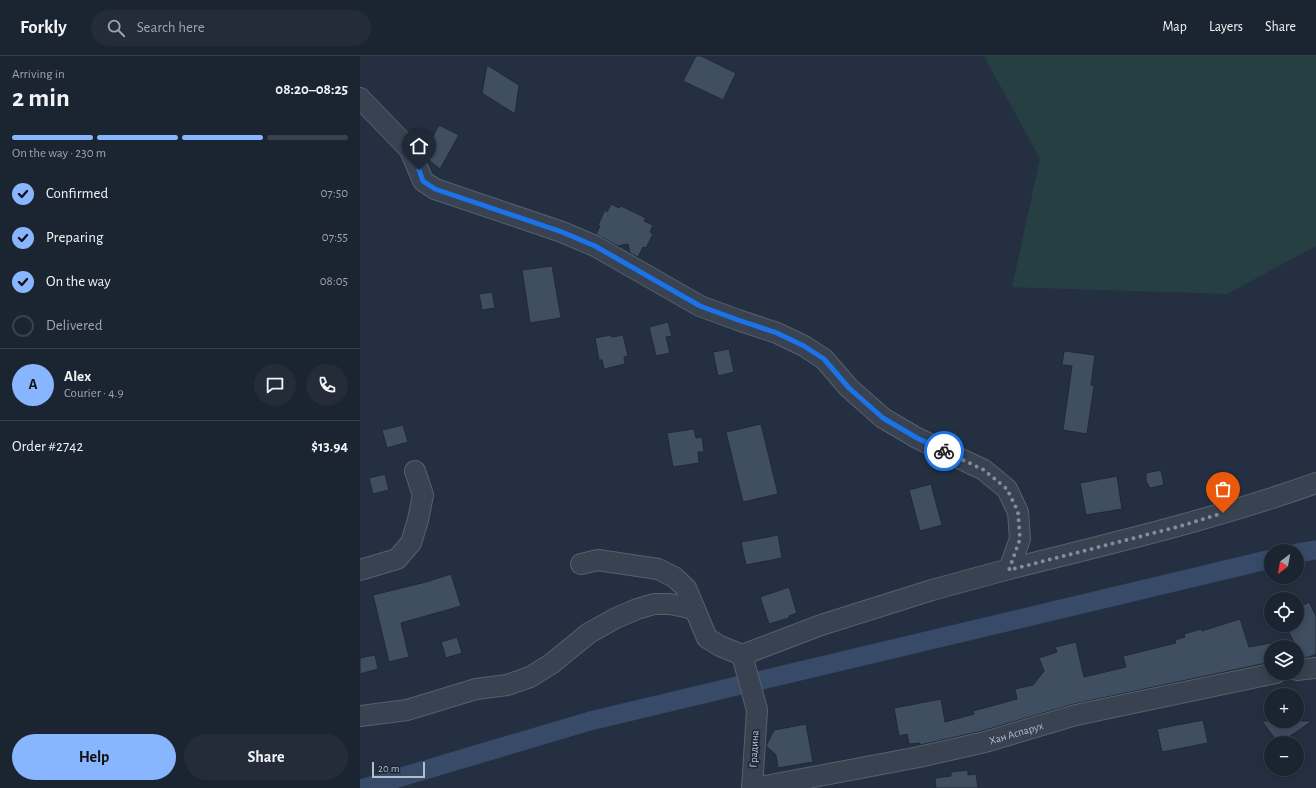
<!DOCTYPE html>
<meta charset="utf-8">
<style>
:root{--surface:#1b2431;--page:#242c39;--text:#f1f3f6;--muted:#a0a4ab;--line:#39414d;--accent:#87b5fe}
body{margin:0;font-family:"Alegreya Sans",sans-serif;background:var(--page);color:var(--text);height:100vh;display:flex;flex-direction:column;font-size:15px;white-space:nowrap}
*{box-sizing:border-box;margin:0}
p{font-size:13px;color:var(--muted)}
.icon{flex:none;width:22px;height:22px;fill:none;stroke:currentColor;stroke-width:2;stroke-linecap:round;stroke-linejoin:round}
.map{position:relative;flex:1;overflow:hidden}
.panel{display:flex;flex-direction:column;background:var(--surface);width:360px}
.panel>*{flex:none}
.needle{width:26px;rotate:211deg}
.buttons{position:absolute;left:904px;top:488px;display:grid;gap:8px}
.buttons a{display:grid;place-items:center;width:40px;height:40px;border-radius:50%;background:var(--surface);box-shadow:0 2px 10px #0003,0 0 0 1px var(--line);font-size:20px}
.scale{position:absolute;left:12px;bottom:10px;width:53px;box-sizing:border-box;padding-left:4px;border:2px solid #b5bdcb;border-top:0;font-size:11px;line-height:14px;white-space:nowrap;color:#b5bdcb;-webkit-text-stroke:3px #1d2736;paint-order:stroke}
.pin{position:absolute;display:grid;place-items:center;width:34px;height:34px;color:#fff;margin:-41px -17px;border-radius:50% 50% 50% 0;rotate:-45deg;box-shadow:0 0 4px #0007}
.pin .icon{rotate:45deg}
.courier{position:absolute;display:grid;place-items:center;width:40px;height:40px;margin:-20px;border:3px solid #1a73e8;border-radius:50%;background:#fff;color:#222;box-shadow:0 1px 5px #0007}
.summary em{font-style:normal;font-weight:700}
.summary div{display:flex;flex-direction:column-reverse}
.summary{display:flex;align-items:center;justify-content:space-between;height:68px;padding:0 12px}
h1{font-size:26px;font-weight:700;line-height:30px}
.bar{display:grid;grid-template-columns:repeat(4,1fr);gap:6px 4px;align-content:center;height:48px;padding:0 12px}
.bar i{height:5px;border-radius:3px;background:var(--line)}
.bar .current{background:var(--accent)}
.bar p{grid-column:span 4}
.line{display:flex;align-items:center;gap:10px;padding:0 12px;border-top:1px solid var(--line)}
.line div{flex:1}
.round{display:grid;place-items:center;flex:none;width:42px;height:42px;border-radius:21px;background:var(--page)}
ol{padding:0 12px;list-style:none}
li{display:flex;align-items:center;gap:12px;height:44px}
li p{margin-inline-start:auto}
li .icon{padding:4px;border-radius:50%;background:var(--accent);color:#111;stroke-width:4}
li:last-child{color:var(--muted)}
li i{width:22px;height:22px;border:2px solid var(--line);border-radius:50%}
.action{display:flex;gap:8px;margin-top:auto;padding:8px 12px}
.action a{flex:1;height:46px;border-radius:24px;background:var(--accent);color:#111;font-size:16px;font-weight:700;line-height:46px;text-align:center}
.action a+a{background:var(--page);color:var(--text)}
header{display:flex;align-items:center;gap:24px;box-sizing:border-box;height:56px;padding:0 20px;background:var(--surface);border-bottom:1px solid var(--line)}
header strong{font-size:19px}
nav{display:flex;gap:22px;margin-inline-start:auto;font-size:14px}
.search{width:280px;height:36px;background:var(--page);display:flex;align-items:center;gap:10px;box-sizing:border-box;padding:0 14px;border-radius:22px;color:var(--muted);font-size:15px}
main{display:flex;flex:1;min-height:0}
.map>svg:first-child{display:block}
</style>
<header>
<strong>Forkly</strong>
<div class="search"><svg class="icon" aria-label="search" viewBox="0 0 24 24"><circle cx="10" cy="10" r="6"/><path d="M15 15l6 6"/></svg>Search here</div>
<nav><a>Map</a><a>Layers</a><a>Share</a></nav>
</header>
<main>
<section class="panel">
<div class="summary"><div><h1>2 min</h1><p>Arriving in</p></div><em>08:20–08:25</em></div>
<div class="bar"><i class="current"></i><i class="current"></i><i class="current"></i><i></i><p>On the way · 230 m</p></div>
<ol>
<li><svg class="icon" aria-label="check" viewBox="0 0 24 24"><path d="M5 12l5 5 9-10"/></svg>Confirmed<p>07:50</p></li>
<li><svg class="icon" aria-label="check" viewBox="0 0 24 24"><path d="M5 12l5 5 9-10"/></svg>Preparing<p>07:55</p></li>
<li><svg class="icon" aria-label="check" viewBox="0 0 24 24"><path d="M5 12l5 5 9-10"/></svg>On the way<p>08:05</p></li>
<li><i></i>Delivered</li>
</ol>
<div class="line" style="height:72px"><b class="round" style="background:var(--accent);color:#111">A</b><div><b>Alex</b><p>Courier · 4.9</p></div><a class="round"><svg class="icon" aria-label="chat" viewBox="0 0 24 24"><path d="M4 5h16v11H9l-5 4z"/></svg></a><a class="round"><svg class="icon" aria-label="phone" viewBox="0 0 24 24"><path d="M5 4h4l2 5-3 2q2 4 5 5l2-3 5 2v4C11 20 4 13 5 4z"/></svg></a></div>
<div class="line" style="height:52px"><div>Order #2742</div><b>$13.94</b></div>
<div class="action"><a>Help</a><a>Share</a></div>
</section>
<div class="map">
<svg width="956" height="732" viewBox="0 0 956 732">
<rect width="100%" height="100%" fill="#243041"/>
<path fill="#263f42" d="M 624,0 L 956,0 L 956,190 L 867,238 L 652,231 L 680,103 Z"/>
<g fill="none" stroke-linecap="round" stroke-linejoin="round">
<path stroke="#374b69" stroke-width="19" d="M 937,497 L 956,494
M 4,732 L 230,665 L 911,503"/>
</g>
<path fill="#404e61" stroke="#1f2938" d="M 336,0 L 341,0 L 376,17 L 363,44 L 323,25 Z
M 127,9 L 159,29 L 155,58 L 122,37 Z
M 79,69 L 99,79 L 80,113 L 65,101 L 64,96 Z
M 251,148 L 259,152 L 261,150 L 286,162 L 284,165 L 293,169 L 290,176 L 293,178 L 286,192 L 283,191 L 278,201 L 270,197 L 268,188 L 258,190 L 236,178 L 240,170 L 238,169 L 245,154 L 247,156 Z
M 192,210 L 201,262 L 170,267 L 162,214 Z
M 132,236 L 135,252 L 122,254 L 119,238 Z
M 308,266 L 312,280 L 306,281 L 310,297 L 296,300 L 289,271 Z
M 251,279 L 252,281 L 263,279 L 268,300 L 264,301 L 265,308 L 244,313 L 242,304 L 239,304 L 235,282 Z
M 369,293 L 374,316 L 358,320 L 353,296 Z
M 704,295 L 735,299 L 731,329 L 734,330 L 727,378 L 703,374 L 712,310 L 702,309 Z
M 401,368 L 418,438 L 383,446 L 366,376 Z
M 43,369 L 48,386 L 27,392 L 22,374 Z
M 334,373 L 336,382 L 342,381 L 344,396 L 338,396 L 339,407 L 313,411 L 307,377 Z
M 801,414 L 804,429 L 790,432 L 786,425 L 786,417 Z
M 25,418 L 29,434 L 13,438 L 9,422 Z
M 757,420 L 762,453 L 726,459 L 720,427 Z
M 571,428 L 582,469 L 560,475 L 549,434 Z
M 418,479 L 422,502 L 386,509 L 381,486 Z
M 91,518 L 101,550 L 41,567 L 49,601 L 29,606 L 13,539 L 66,526 Z
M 429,531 L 437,557 L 429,560 L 429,562 L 409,568 L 400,541 Z
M 949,546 L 956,560 L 956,598 L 949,601 L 942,602 L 925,569 L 937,569 L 937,552 Z
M 880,563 L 889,591 L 911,587 L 911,606 L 714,648 L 622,675 L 560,689 L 560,687 L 549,688 L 547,678 L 539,680 L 534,652 L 581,643 L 585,666 L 614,658 L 613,655 L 657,643 L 655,633 L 673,629 L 684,615 L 679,602 L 697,596 L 695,591 L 716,586 L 724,621 L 766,611 L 763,600 L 816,587 L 815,584 L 825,581 L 824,578 L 841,573 L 842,575 Z
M 97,581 L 102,597 L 86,602 L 81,586 Z
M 15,599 L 18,613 L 0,618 L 0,602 Z
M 843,664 L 848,687 L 802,696 L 797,673 Z
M 902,665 L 952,665 L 920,687 L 918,687 Z
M 446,668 L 453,706 L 418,712 L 416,699 L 406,690 L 414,674 Z
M 608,714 L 608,719 L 616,718 L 618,732 L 576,732 L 575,722 L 591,720 L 591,716 Z"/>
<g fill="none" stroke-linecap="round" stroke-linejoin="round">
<defs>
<g id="minor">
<path d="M 0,42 L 50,94 L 63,125 L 75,133 L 202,176 L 235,190 L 340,250 L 378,264 L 417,277 L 444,290 L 464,303 L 489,332 L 523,362 L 557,382 L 624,414 L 647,433 L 658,456 L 660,483 L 649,513 L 572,534 L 461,569 L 382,599 L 360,590 L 347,582 L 326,532 L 314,521 L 298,513 L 238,504 L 221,508"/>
<path d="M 649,513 C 752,487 856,463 956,427"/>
<path d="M 0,514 L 37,503 L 51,487 L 58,464 L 63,439 L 55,415"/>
<path d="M 382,599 L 397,654 L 392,732"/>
<path d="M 937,614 L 956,612"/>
<path d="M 0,660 L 47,654 L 116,633 L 147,629 L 170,621 L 191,608 L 229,577 L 256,562 L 277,553 L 294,548 L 310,548 L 325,551 L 335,554"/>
<path id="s1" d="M 395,732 L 559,701 L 625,686 L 716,659 L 916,617"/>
</g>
</defs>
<use href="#minor" stroke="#56606e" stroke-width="22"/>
<use href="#minor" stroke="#384251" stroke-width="20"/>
</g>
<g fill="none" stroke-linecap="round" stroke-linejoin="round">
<path stroke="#828c9b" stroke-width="4" stroke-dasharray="0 7.2" d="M 584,395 L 624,414 L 647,433 L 658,456 L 660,483 L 649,514 L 821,470 L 863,457"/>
<path stroke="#1a73e8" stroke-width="5" d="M 59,114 L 63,125 L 75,133 L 202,176 L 235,190 L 340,250 L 378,264 L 417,277 L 444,290 L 464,303 L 489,332 L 523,362 L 557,382 L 584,395"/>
</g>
<g text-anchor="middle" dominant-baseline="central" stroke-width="3.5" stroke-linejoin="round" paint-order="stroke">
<g font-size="11" fill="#b5bdcb" stroke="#1d2736">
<text stroke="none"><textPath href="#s1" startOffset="267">Хан Аспарух</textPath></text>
<text transform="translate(394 693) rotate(-87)">Градина</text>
</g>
</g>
</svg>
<div class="buttons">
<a><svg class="needle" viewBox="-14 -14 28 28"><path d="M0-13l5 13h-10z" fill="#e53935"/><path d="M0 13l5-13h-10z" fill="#a0a4ab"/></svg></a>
<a><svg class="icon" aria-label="locate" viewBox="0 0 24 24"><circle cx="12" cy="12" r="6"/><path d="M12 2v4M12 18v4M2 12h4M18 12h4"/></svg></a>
<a><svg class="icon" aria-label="layers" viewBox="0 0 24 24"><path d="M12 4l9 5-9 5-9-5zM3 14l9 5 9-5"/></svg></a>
<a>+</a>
<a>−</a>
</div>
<div class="scale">20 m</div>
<div class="pin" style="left:863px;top:457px;background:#ea580c"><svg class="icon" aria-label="bag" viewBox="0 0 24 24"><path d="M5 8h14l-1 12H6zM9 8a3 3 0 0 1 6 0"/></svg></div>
<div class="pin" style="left:59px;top:114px;background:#1f2937"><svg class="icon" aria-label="home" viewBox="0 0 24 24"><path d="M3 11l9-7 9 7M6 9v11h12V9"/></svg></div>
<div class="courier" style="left:584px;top:395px"><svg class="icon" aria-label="bike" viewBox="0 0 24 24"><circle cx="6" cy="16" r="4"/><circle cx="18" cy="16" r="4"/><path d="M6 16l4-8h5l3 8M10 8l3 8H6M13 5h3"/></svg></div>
</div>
</main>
